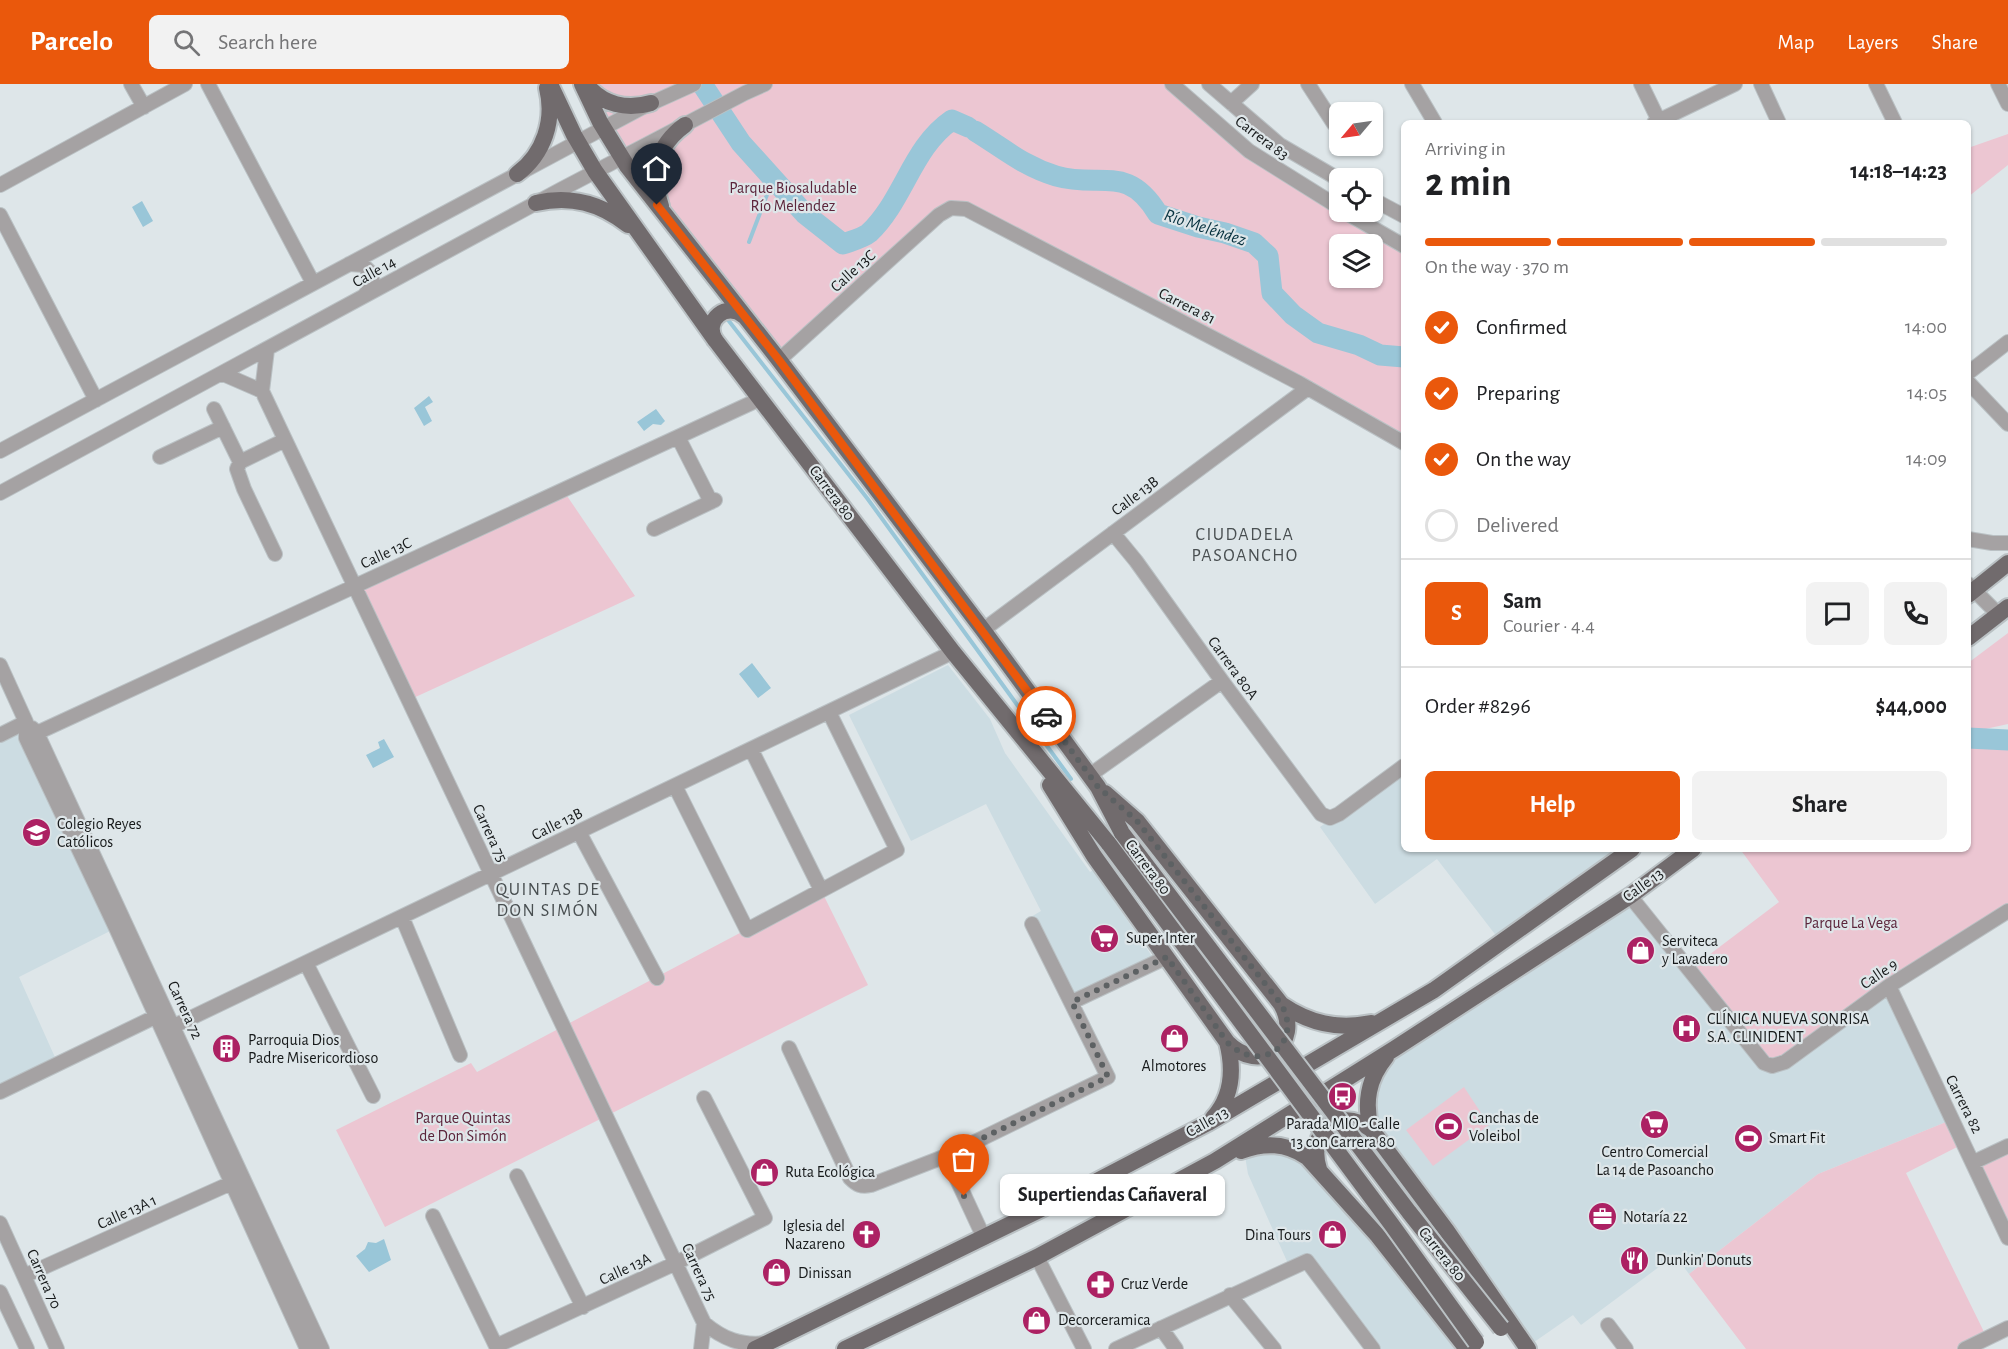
<!DOCTYPE html>
<meta charset="utf-8">
<style>
:root{--surface:#fff;--page:#f2f2f2;--text:#202124;--muted:#757577;--line:#e0e0e0;--accent:#ea580c}
body{margin:0;font-family:"Alegreya Sans",sans-serif;background:var(--page);color:var(--text);height:100vh;display:flex;flex-direction:column;font-size:22px;white-space:nowrap}
*{box-sizing:border-box;margin:0}
p{font-size:20px;color:var(--muted)}
.icon{flex:none;width:33px;height:33px;fill:none;stroke:currentColor;stroke-width:2;stroke-linecap:round;stroke-linejoin:round}
.map{position:relative;flex:1;overflow:hidden}
.details{position:absolute;left:1401px;top:36px;width:570px;height:732px;display:flex;flex-direction:column;background:var(--surface);border-radius:9px;box-shadow:0 2px 4px #0004}
.details>*{flex:none}
.needle{width:39px;rotate:241deg}
.fabs{position:absolute;left:1329px;top:18px;display:grid;gap:12px}
.fabs a{display:grid;place-items:center;width:54px;height:54px;border-radius:9px;background:var(--surface);box-shadow:0 2px 4px #0004;font-size:30px}
.pin{position:absolute;display:grid;place-items:center;width:51px;height:51px;color:#fff;margin:-62px -26px;border-radius:50% 50% 50% 0;rotate:-45deg;box-shadow:0 0 6px #0007}
.pin .icon{rotate:45deg}
.courier{position:absolute;display:grid;place-items:center;width:60px;height:60px;margin:-30px;border:4px solid #ea580c;border-radius:50%;background:#fff;color:#222;box-shadow:0 2px 8px #0007}
.bubble{position:absolute;height:42px;border-radius:9px;background:var(--surface);box-shadow:0 2px 4px #0004;font-size:20px;font-weight:600;line-height:42px;text-align:center}
.summary em{font-style:normal;font-weight:600}
.summary div{display:flex;flex-direction:column-reverse}
.summary{display:flex;align-items:center;justify-content:space-between;height:102px;padding:0 24px}
h1{font-size:39px;font-weight:600;line-height:45px}
.bar{display:grid;grid-template-columns:repeat(4,1fr);gap:9px 6px;align-content:center;height:72px;padding:0 24px}
.bar i{height:8px;border-radius:4px;background:var(--line)}
.bar .active{background:var(--accent)}
.bar p{grid-column:span 4}
.line{display:flex;align-items:center;gap:15px;padding:0 24px;border-top:2px solid var(--line)}
.line div{flex:1}
.round{display:grid;place-items:center;flex:none;width:63px;height:63px;border-radius:9px;background:var(--page)}
ol{padding:0 24px;list-style:none}
li{display:flex;align-items:center;gap:18px;height:66px}
li p{margin-inline-start:auto}
li .icon{padding:6px;border-radius:50%;background:var(--accent);color:#fff;stroke-width:4}
li:last-child{color:var(--muted)}
li i{width:33px;height:33px;border:3px solid var(--line);border-radius:50%}
.action{display:flex;gap:12px;margin-top:auto;padding:12px 24px}
.action a{flex:1;height:69px;border-radius:9px;background:var(--accent);color:#fff;font-size:24px;font-weight:600;line-height:69px;text-align:center}
.action a+a{background:var(--page);color:var(--text)}
header{display:flex;align-items:center;gap:36px;box-sizing:border-box;height:84px;padding:0 30px;background:var(--accent);color:#fff}
header strong{font-size:28px}
nav{display:flex;gap:33px;margin-inline-start:auto;font-size:21px}
.search{width:420px;height:54px;background:var(--page);display:flex;align-items:center;gap:15px;box-sizing:border-box;padding:0 21px;border-radius:9px;color:var(--muted);font-size:22px}
.map>svg:first-child{display:block}
</style>
<header>
<strong>Parcelo</strong>
<div class="search"><svg class="icon" aria-label="search" viewBox="0 0 24 24"><circle cx="10" cy="10" r="6"/><path d="M15 15l6 6"/></svg>Search here</div>
<nav><a>Map</a><a>Layers</a><a>Share</a></nav>
</header>
<div class="map">
<svg width="2008" height="1265" viewBox="0 0 2008 1265">
<rect width="100%" height="100%" fill="#dee6e9"/>
<path fill="#ccdce2" d="M 948,581 L 990,635 L 1005,669 L 1090,788 L 1093,786 L 1156,878 L 1072,918 L 1029,834 L 1041,827 L 986,720 L 911,757 L 849,631 Z
M 26,638 L 116,844 L 19,893 L 58,980 L 0,1008 L 0,651 Z
M 1404,682 L 1404,765 L 1632,765 L 1501,858 L 1437,775 L 1375,820 L 1320,743 Z
M 1630,812 L 1764,979 L 1889,902 L 1951,1036 L 1818,1090 L 1689,1190 L 1675,1171 L 1581,1241 L 1573,1231 L 1527,1263 L 1368,1033 L 1377,984 Z
M 1292,1064 L 1467,1265 L 1373,1265 L 1307,1177 L 1290,1184 L 1248,1090 L 1244,1066 Z"/>
<path fill="#ecc6d2" fill-rule="evenodd" d="M 582,0 L 1172,0 L 1231,53 L 1404,162 L 1404,359 L 951,124 L 779,276 L 669,135 ZM 1340,160 L 1372,160 L 1372,194 L 1340,194 Z
M 2008,50 L 2008,81 L 1968,113 L 1968,64 Z
M 563,406 L 635,512 L 409,616 L 355,502 Z
M 2008,549 L 2008,640 L 1976,647 L 1968,645 L 1968,579 Z
M 1968,654 L 2008,656 L 2008,827 L 1772,982 L 1689,886 L 1779,818 L 1740,765 L 1968,765 Z
M 821,806 L 868,901 L 385,1143 L 336,1046 L 471,979 L 477,988 Z
M 1464,1003 L 1489,1041 L 1433,1082 L 1406,1046 Z
M 1951,1036 L 1965,1059 L 1906,1089 L 1987,1254 L 1965,1265 L 1746,1265 L 1689,1190 L 1818,1090 Z
M 2008,1062 L 2008,1154 L 1974,1078 Z"/>
<path fill="#99c6d8" d="M 142,117 L 153,137 L 143,143 L 132,123 Z
M 429,312 L 433,318 L 425,323 L 432,337 L 424,342 L 414,324 Z
M 656,325 L 665,337 L 661,341 L 653,340 L 644,347 L 637,338 Z
M 752,579 L 771,604 L 758,614 L 739,590 Z
M 384,655 L 394,673 L 373,684 L 366,671 L 380,664 L 378,658 Z
M 384,1155 L 391,1176 L 369,1188 L 356,1172 L 365,1165 L 368,1158 L 376,1159 Z"/>
<g fill="none" stroke-linecap="round" stroke-linejoin="round">
<path stroke="#99c6d8" stroke-width="4" d="M 749,158 L 773,95
M 725,232 L 867,414 L 1071,695"/>
<path stroke="#99c6d8" stroke-width="21" d="M 702,0 L 741,59 L 805,130 L 843,160 C 851,157 863,154 869,149 C 904,116 912,63 952,36 L 968,43
M 975,47 C 1003,64 1023,82 1056,92 C 1101,105 1127,79 1158,130 L 1198,143 L 1225,149 L 1254,159 L 1268,172 L 1272,209 L 1293,231 L 1318,249 L 1359,261 L 1380,271 L 1404,273
M 1968,654 L 2008,656"/>
<defs>
<path id="minor" d="M 131,0 L 144,23
M 208,0 L 313,199
M 1172,0 L 1249,67 L 1340,124
M 1209,0 L 1280,61 L 1340,96
M 1308,0 L 1334,40
M 1412,0 L 1435,39
M 1641,0 L 1660,39
M 1761,0 L 1779,39
M 1876,0 L 1895,39
M 1998,0 L 2008,20
M 1231,19 L 1252,0
M 1654,39 L 1735,0
M 0,101 L 185,0
M 1372,115 L 1404,132
M 1345,128 L 1404,162
M 0,131 L 96,316
M 349,180 L 363,181 L 371,189 L 373,200 L 364,212
M 267,266 L 262,307 L 704,1239 C 723,1255 741,1262 766,1259
M 779,276 L 939,131 L 951,124 L 966,125 L 1299,299 L 1404,359
M 1968,289 L 2008,258
M 223,290 L 262,307
M 1968,298 L 2008,340
M 214,325 L 240,378
M 678,353 L 711,418
M 0,367 L 643,23 L 694,0
M 160,373 L 223,343
M 0,409 L 562,105 L 745,9 L 765,0
M 654,445 L 715,416
M 1113,449 L 1136,477 L 1222,597 L 1321,730 L 1330,734 L 1339,730 L 1404,682
M 1968,455 L 1992,459 L 2008,459
M 275,470 L 244,405 L 237,385 L 240,378 L 285,356
M 1968,500 L 1998,530
M 983,546 L 1308,304
M 0,581 L 26,638 L 26,654 L 116,844 L 307,1265
M 32,644 L 37,649 L 322,1265
M 0,651 L 26,638
M 26,654 L 760,315
M 751,665 L 821,806
M 1090,691 L 1222,597
M 675,702 L 747,846 L 897,766 L 829,628
M 579,748 L 657,894
M 1630,812 L 1764,979 L 1772,982 L 1785,978 L 1889,902 L 2008,827
M 402,833 L 460,971
M 306,879 L 373,1012
M 1889,902 L 2008,1154
M 1072,918 L 1167,873
M 174,942 L 953,568
M 789,964 L 850,1094 C 857,1101 861,1103 871,1101 L 946,1072 L 1108,993 L 1032,840
M 0,1008 L 163,929
M 946,1072 L 984,1154
M 1974,1078 L 2008,1062
M 517,1092 L 583,1223
M 433,1132 L 496,1262 L 676,1179 L 765,1134 L 704,1014
M 0,1139 L 57,1265
M 1037,1173 L 1084,1265
M 24,1192 L 238,1096
M 0,1208 L 27,1265
M 1230,1211 L 1274,1265
M 1608,1241 L 1626,1265
M 1161,1244 L 1176,1265
M 701,1265 L 704,1239
M 1116,1265 L 1307,1177 L 1373,1265
M 1965,1265 L 2008,1244"/>
<path id="major" d="M 550,0 L 574,51 L 595,87 L 716,257 L 953,568 L 1109,760
M 582,0 L 600,38 L 627,82 L 779,276 L 983,546 L 1098,703 L 1122,749
M 587,1 C 603,21 627,26 651,19
M 517,90 C 544,70 555,36 547,4
M 536,119 C 571,111 600,119 628,141
M 661,122 C 650,90 657,61 685,41
M 715,256 C 703,236 727,217 744,232
M 1968,511 L 2008,479
M 1968,554 L 2008,523
M 1050,701 L 1094,772 L 1227,958 C 1260,992 1304,960 1281,920 L 1137,737 L 1105,709
M 1281,920 C 1309,939 1337,946 1371,939
M 1213,1034 C 1233,1012 1234,985 1227,958
M 1371,1045 C 1364,1018 1368,995 1386,973
M 1241,1067 C 1265,1058 1286,1059 1307,1073 L 1378,1152 L 1467,1265
M 1319,1085 C 1307,1048 1337,1022 1371,1045 L 1447,1147 L 1528,1265
M 755,1265 L 1066,1113 L 1208,1039 L 1434,906 L 1632,765
M 845,1265 L 1037,1173 L 1215,1077 L 1394,965 L 1630,812 L 1693,765"/>
</defs>
<use href="#minor" stroke="#bac1c4" stroke-width="16"/>
<use href="#major" stroke="#bac1c4" stroke-width="20"/>
<use href="#minor" stroke="#a5a2a3" stroke-width="14"/>
<use href="#major" stroke="#716b6d" stroke-width="16"/>
<defs>
<path id="major-bridge" d="M 1122,749 L 1409,1128 L 1501,1244
M 1109,760 L 1392,1141 L 1476,1258"/>
</defs>
<use href="#major-bridge" stroke="#bac1c4" stroke-width="20" stroke-linecap="butt"/>
<use href="#major-bridge" stroke="#716b6d" stroke-width="16"/>
</g>
<g fill="none" stroke-linecap="round" stroke-linejoin="round">
<path stroke="#5d6163" stroke-width="6" stroke-dasharray="0 10.8" d="M 964,1112 L 946,1072 L 1108,993 L 1072,918 L 1167,873 L 1227,958 C 1261,992 1304,959 1281,920 L 1137,737 L 1098,703 L 1046,632"/>
<path stroke="#ea580c" stroke-width="8" d="M 657,121 L 779,276 L 1046,632"/>
</g>
<defs>
<symbol id="school-disc" viewBox="-11 -11 22 22"><circle r="9.5" fill="#ac2163" stroke="#dee6e9"/><path d="M0-5L7-2L0 1L-7-2ZM-4 1L0 2.5L4 1V4Q0 6-4 4Z" fill="#fff"/></symbol>
<symbol id="supermarket-disc" viewBox="-11 -11 22 22"><circle r="9.5" fill="#ac2163" stroke="#dee6e9"/><path d="M-6-5.5h2.5l.6 2H6L4.5 2H-2.5L-4.4-4H-6ZM-1.5 3.2a1.3 1.3 0 1 0 .1 0ZM3 3.2a1.3 1.3 0 1 0 .1 0Z" fill="#fff"/></symbol>
<symbol id="shop-disc" viewBox="-11 -11 22 22"><circle r="9.5" fill="#ac2163" stroke="#dee6e9"/><path d="M-5-2.5h2.3a2.7 3.5 0 0 1 5.4 0H5L5.5 6h-11ZM-1.5-2.5h3a1.5 2.3 0 0 0-3 0Z" fill="#fff"/></symbol>
<symbol id="hospital-disc" viewBox="-11 -11 22 22"><circle r="9.5" fill="#ac2163" stroke="#dee6e9"/><path d="M-5-5h3v3.5h4V-5h3V5h-3V1.5h-4V5h-3Z" fill="#fff"/></symbol>
<symbol id="building-disc" viewBox="-11 -11 22 22"><circle r="9.5" fill="#ac2163" stroke="#dee6e9"/><path d="M-4-6H4V6H1V3H-1V6H-4ZM-2.5-4.3h1.7v1.8h-1.7ZM.8-4.3h1.7v1.8H.8ZM-2.5-1h1.7V.8h-1.7ZM.8-1h1.7V.8H.8Z" fill="#fff"/></symbol>
<symbol id="bus-disc" viewBox="-11 -11 22 22"><circle r="9.5" fill="#ac2163" stroke="#dee6e9"/><path d="M-5-6H5V4H4V6H2V4H-2V6H-4V4H-5ZM-3.5-4V0h7V-4ZM-3.5 1.2v1.5H-2V1.2ZM2 1.2v1.5H3.5V1.2Z" fill="#fff"/></symbol>
<symbol id="stadium-disc" viewBox="-11 -11 22 22"><circle r="9.5" fill="#ac2163" stroke="#dee6e9"/><path d="M0-5a6.5 5 0 1 0 0 10a6.5 5 0 1 0 0-10ZM-3.5-1.8h7v3.6h-7Z" fill="#fff"/></symbol>
<symbol id="office-disc" viewBox="-11 -11 22 22"><circle r="9.5" fill="#ac2163" stroke="#dee6e9"/><path d="M-6-3h4V-5.5h4V-3h4V5H-6ZM-1-4.5V-3h2v-1.5ZM-6 0V1H6V0Z" fill="#fff"/></symbol>
<symbol id="church-disc" viewBox="-11 -11 22 22"><circle r="9.5" fill="#ac2163" stroke="#dee6e9"/><path d="M-1.2-6h2.4v3.5h3.3v2.4h-3.3V6h-2.4V-.1h-3.3v-2.4h3.3Z" fill="#fff"/></symbol>
<symbol id="restaurant-disc" viewBox="-11 -11 22 22"><circle r="9.5" fill="#ac2163" stroke="#dee6e9"/><path d="M-5-6h1v4h1v-4h1v4h1v-4h1v5L-1.5 .5V6h-2V.5L-5-1ZM5-6V6H3V1.5H1.5Q1.5-4 5-6Z" fill="#fff"/></symbol>
<symbol id="pharmacy-disc" viewBox="-11 -11 22 22"><circle r="9.5" fill="#ac2163" stroke="#dee6e9"/><path d="M-2-6h4v4h4v4h-4v4h-4v-4h-4v-4h4Z" fill="#fff"/></symbol>
</defs>
<g fill-rule="evenodd">
<use href="#school-disc" x="20" y="732" width="33" height="33"/>
<use href="#supermarket-disc" x="1088" y="838" width="33" height="33"/>
<use href="#shop-disc" x="1624" y="850" width="33" height="33"/>
<use href="#hospital-disc" x="1670" y="928" width="33" height="33"/>
<use href="#shop-disc" x="1158" y="938" width="33" height="33"/>
<use href="#building-disc" x="210" y="948" width="33" height="33"/>
<use href="#bus-disc" x="1326" y="996" width="33" height="33"/>
<use href="#supermarket-disc" x="1638" y="1024" width="33" height="33"/>
<use href="#stadium-disc" x="1432" y="1026" width="33" height="33"/>
<use href="#stadium-disc" x="1732" y="1038" width="33" height="33"/>
<use href="#shop-disc" x="748" y="1072" width="33" height="33"/>
<use href="#office-disc" x="1586" y="1116" width="33" height="33"/>
<use href="#church-disc" x="850" y="1134" width="33" height="33"/>
<use href="#shop-disc" x="1316" y="1134" width="33" height="33"/>
<use href="#restaurant-disc" x="1618" y="1160" width="33" height="33"/>
<use href="#shop-disc" x="760" y="1172" width="33" height="33"/>
<use href="#pharmacy-disc" x="1084" y="1184" width="33" height="33"/>
<use href="#shop-disc" x="1020" y="1220" width="33" height="33"/>
</g>
<g text-anchor="middle" dominant-baseline="central" stroke-width="4.5" stroke-linejoin="round" paint-order="stroke">
<g font-size="16" fill="#171a1b" stroke="#dee6e9">
<text transform="translate(1262 54) rotate(37)">Carrera 83</text>
<text transform="translate(853 187) rotate(-42)">Calle 13C</text>
<text transform="translate(374 188) rotate(-29)">Calle 14</text>
<text transform="translate(1187 222) rotate(27)">Carrera 81</text>
<text transform="translate(832 409) rotate(53)">Carrera 80</text>
<text transform="translate(1135 412) rotate(-37)">Calle 13B</text>
<text transform="translate(386 469) rotate(-25)">Calle 13C</text>
<text transform="translate(1233 584) rotate(54)">Carrera 80A</text>
<text transform="translate(557 740) rotate(-26)">Calle 13B</text>
<text transform="translate(490 749) rotate(65)">Carrera 75</text>
<text transform="translate(1148 783) rotate(53)">Carrera 80</text>
<text transform="translate(1643 801) rotate(-36)">Calle 13</text>
<text transform="translate(1879 890) rotate(-34)">Calle 9</text>
<text transform="translate(185 926) rotate(65)">Carrera 72</text>
<text transform="translate(1964 1020) rotate(63)">Carrera 82</text>
<text transform="translate(1207 1038) rotate(-29)">Calle 13</text>
<text transform="translate(127 1128) rotate(-24)">Calle 13A 1</text>
<text transform="translate(1442 1170) rotate(51)">Carrera 80</text>
<text transform="translate(625 1185) rotate(-25)">Calle 13A</text>
<text transform="translate(699 1188) rotate(65)">Carrera 75</text>
<text transform="translate(44 1195) rotate(66)">Carrera 70</text>
</g>
<g font-size="16" fill="#5c253b" stroke="#dee6e9">
<text x="793" y="104">Parque Biosaludable<tspan x="793" dy="18">Río Melendez</tspan></text>
<text x="1851" y="839">Parque La Vega</text>
<text x="463" y="1034">Parque Quintas<tspan x="463" dy="18">de Don Simón</tspan></text>
</g>
<g font-size="16" fill="#171a1b" stroke="#dee6e9" text-anchor="start">
<text x="57" y="740">Colegio Reyes<tspan x="57" dy="18">Católicos</tspan></text>
<text x="1126" y="854">Super Inter</text>
<text x="1662" y="857">Serviteca<tspan x="1662" dy="18">y Lavadero</tspan></text>
<text x="1707" y="935">CLÍNICA NUEVA SONRISA<tspan x="1707" dy="18">S.A. CLINIDENT</tspan></text>
<text x="248" y="956">Parroquia Dios<tspan x="248" dy="18">Padre Misericordioso</tspan></text>
<text x="1174" y="982" text-anchor="middle">Almotores</text>
<text x="1469" y="1034">Canchas de<tspan x="1469" dy="18">Voleibol</tspan></text>
<text x="1343" y="1040" text-anchor="middle">Parada MIO - Calle<tspan x="1343" dy="18">13 con Carrera 80</tspan></text>
<text x="1769" y="1054">Smart Fit</text>
<text x="1655" y="1068" text-anchor="middle">Centro Comercial<tspan x="1655" dy="18">La 14 de Pasoancho</tspan></text>
<text x="785" y="1088">Ruta Ecológica</text>
<text x="1623" y="1133">Notaría 22</text>
<text x="845" y="1142" text-anchor="end">Iglesia del<tspan x="845" dy="18">Nazareno</tspan></text>
<text x="1311" y="1151" text-anchor="end">Dina Tours</text>
<text x="1656" y="1176">Dunkin' Donuts</text>
<text x="798" y="1189">Dinissan</text>
<text x="1121" y="1200">Cruz Verde</text>
<text x="1058" y="1236">Decorceramica</text>
</g>
<g font-size="18" font-style="italic" fill="#06313e" stroke="#dee6e9">
<text transform="translate(1205 144) rotate(18)">Río Meléndez</text>
</g>
<g font-size="18" letter-spacing="1.5" fill="#494f51" stroke="#dee6e9">
<text x="1245" y="451">CIUDADELA<tspan x="1245" dy="21">PASOANCHO</tspan></text>
<text x="548" y="806">QUINTAS DE<tspan x="548" dy="21">DON SIMÓN</tspan></text>
</g>
</g>
</svg>
<div class="fabs">
<a><svg class="needle" viewBox="-14 -14 28 28"><path d="M0-13l5 13h-10z" fill="#e53935"/><path d="M0 13l5-13h-10z" fill="#757577"/></svg></a>
<a><svg class="icon" aria-label="locate" viewBox="0 0 24 24"><circle cx="12" cy="12" r="6"/><path d="M12 2v4M12 18v4M2 12h4M18 12h4"/></svg></a>
<a><svg class="icon" aria-label="layers" viewBox="0 0 24 24"><path d="M12 4l9 5-9 5-9-5zM3 14l9 5 9-5"/></svg></a>
</div>
<div class="pin" style="left:964px;top:1112px;background:#ea580c"><svg class="icon" aria-label="bag" viewBox="0 0 24 24"><path d="M5 8h14l-1 12H6zM9 8a3 3 0 0 1 6 0"/></svg></div>
<div class="pin" style="left:657px;top:121px;background:#1f2937"><svg class="icon" aria-label="home" viewBox="0 0 24 24"><path d="M3 11l9-7 9 7M6 9v11h12V9"/></svg></div>
<div class="courier" style="left:1046px;top:632px"><svg class="icon" aria-label="car" viewBox="0 0 24 24"><path d="M5 17H2v-5l4-1 3-4h7l3 4 3 1v5h-3M9 17h6M6 11h13"/><circle cx="7" cy="17" r="2"/><circle cx="17" cy="17" r="2"/></svg></div>
<div class="bubble" style="left:1000px;top:1090px;width:225px">Supertiendas Cañaveral</div>
<section class="details">
<div class="summary"><div><h1>2 min</h1><p>Arriving in</p></div><em>14:18–14:23</em></div>
<div class="bar"><i class="active"></i><i class="active"></i><i class="active"></i><i></i><p>On the way · 370 m</p></div>
<ol>
<li><svg class="icon" aria-label="check" viewBox="0 0 24 24"><path d="M5 12l5 5 9-10"/></svg>Confirmed<p>14:00</p></li>
<li><svg class="icon" aria-label="check" viewBox="0 0 24 24"><path d="M5 12l5 5 9-10"/></svg>Preparing<p>14:05</p></li>
<li><svg class="icon" aria-label="check" viewBox="0 0 24 24"><path d="M5 12l5 5 9-10"/></svg>On the way<p>14:09</p></li>
<li><i></i>Delivered</li>
</ol>
<div class="line" style="height:108px"><b class="round" style="background:var(--accent);color:#fff">S</b><div><b>Sam</b><p>Courier · 4.4</p></div><a class="round"><svg class="icon" aria-label="chat" viewBox="0 0 24 24"><path d="M4 5h16v11H9l-5 4z"/></svg></a><a class="round"><svg class="icon" aria-label="phone" viewBox="0 0 24 24"><path d="M5 4h4l2 5-3 2q2 4 5 5l2-3 5 2v4C11 20 4 13 5 4z"/></svg></a></div>
<div class="line" style="height:78px"><div>Order #8296</div><b>$44,000</b></div>
<div class="action"><a>Help</a><a>Share</a></div>
</section>
</div>
